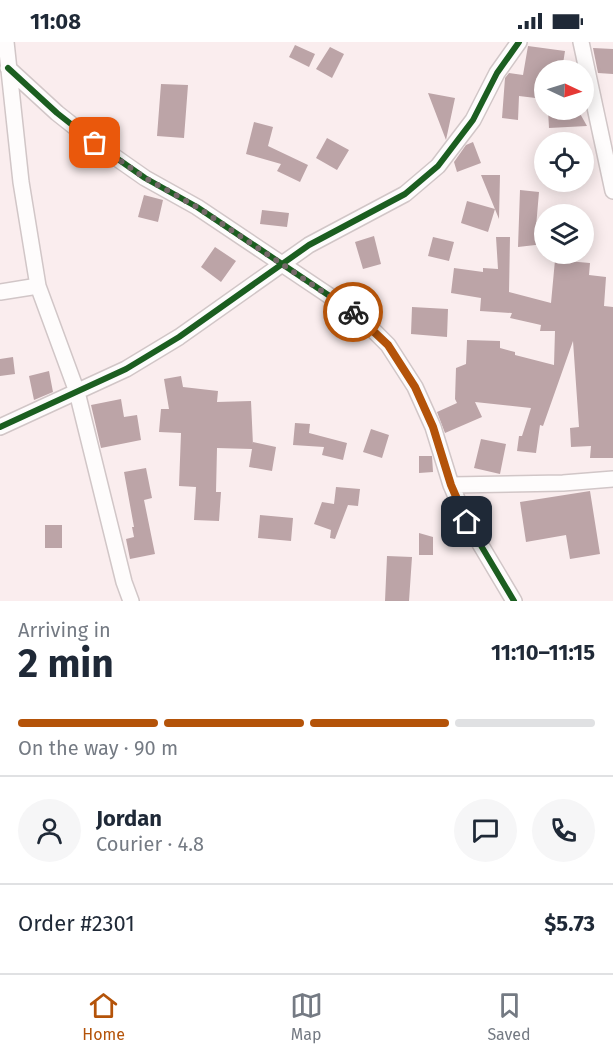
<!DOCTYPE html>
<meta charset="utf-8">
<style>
:root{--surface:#fff;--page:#f6f6f7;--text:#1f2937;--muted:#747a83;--line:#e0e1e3;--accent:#b45309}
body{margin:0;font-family:"Fira Sans",sans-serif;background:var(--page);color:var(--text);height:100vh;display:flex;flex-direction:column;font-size:22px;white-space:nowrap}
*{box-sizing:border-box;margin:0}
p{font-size:20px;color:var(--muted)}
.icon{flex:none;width:33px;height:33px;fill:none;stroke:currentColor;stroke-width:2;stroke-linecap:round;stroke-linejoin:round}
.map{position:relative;height:559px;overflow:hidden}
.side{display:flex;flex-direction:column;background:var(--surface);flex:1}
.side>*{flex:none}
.needle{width:39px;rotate:94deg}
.fabs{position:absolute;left:534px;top:18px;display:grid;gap:12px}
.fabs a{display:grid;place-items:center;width:60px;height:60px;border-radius:50%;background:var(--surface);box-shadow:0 3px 15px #0003;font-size:30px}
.pin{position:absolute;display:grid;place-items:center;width:51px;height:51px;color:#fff;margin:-26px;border-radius:12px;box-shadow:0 3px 9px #0006}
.courier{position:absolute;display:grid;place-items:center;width:60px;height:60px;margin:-30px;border:4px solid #b45309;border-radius:50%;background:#fff;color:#222;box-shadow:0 2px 8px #0007}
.summary em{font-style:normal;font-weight:700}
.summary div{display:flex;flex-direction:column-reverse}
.summary{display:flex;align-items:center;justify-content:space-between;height:102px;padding:0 18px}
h1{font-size:39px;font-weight:700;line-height:45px}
.bar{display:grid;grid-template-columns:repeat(4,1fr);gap:9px 6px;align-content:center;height:72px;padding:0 18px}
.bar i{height:8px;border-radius:4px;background:var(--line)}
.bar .active{background:var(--accent)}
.bar p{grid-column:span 4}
.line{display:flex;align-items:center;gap:15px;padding:0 18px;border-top:2px solid var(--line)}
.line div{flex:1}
.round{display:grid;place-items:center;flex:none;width:63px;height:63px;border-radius:32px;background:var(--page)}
.status{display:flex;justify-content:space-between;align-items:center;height:42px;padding:0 30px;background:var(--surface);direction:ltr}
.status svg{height:16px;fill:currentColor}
.tabs{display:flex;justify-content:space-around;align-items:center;height:84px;border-top:2px solid var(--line);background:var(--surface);font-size:16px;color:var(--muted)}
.tabs a{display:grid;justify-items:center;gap:3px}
.tabs .active{color:var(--accent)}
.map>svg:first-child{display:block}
</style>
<div class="status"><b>11:08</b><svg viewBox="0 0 49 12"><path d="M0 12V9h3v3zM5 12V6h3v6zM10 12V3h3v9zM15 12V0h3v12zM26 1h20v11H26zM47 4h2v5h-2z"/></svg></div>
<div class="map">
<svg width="613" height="559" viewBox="0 0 613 559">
<rect width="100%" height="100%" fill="#faedee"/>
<path fill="#bca4a7" d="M 295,3 L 315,12 L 309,25 L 289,15 Z
M 528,4 L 565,9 L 562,28 L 544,28 L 544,57 L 519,54 L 518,78 L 502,76 L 505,36 L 509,31 L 523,33 Z
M 330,5 L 344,12 L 332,36 L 316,27 Z
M 593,6 L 613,7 L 613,32 L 598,31 Z
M 161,42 L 188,43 L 184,96 L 157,94 Z
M 428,51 L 455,56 L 446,98 Z
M 548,68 L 578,68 L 587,84 L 549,86 Z
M 254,80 L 273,85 L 268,104 L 308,123 L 300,140 L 277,129 L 281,122 L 246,112 Z
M 327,96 L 349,108 L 337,128 L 316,116 Z
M 473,100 L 481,121 L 457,130 L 454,120 L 466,103 Z
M 481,133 L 500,133 L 499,177 Z
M 520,148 L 539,150 L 536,185 L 544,184 L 544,202 L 518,205 Z
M 144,153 L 163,158 L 158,180 L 138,175 Z
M 467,159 L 495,167 L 488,190 L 461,181 Z
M 262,168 L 289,171 L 287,185 L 260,182 Z
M 374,194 L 381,222 L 363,227 L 355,200 Z
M 433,195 L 454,200 L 449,219 L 428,214 Z
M 496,195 L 510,195 L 509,250 L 551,261 L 555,218 L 590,221 L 589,233 L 606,235 L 604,264 L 613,265 L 613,416 L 590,416 L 591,404 L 571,405 L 570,386 L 579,385 L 573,299 L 543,384 L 540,383 L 536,411 L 517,409 L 519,394 L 522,394 L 531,366 L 475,360 L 482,375 L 445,391 L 437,370 L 457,361 L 455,357 L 456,326 L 466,322 L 467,298 L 500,299 L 500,306 L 515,310 L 515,313 L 554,323 L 555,289 L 540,289 L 541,283 L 510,276 L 512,271 L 480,269 L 481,256 L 451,251 L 454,226 L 483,230 L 483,226 L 498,227 Z
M 215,205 L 236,219 L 221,240 L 201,225 Z
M 412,265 L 448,267 L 447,295 L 411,292 Z
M 13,315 L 15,332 L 0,334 L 0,317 Z
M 49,329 L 53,350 L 34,358 L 29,334 Z
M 181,334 L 183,345 L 218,349 L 217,360 L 251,359 L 253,403 L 253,400 L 276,405 L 272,429 L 249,425 L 252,407 L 217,406 L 216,450 L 221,450 L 219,479 L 194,478 L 196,445 L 179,444 L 181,391 L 159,390 L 161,367 L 169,367 L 164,337 Z
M 121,357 L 124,375 L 137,373 L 141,398 L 101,406 L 91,363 Z
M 295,381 L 310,382 L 309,391 L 347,401 L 343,418 L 322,413 L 324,405 L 293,403 Z
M 371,387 L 389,393 L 382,416 L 363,410 Z
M 481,397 L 506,402 L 500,432 L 474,426 Z
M 419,414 L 432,414 L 433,430 L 419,431 Z
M 146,426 L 152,456 L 144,458 L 155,512 L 130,517 L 126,497 L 134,495 L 132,485 L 134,485 L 124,430 Z
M 336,445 L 360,447 L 358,464 L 348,463 L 335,497 L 330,496 L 331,488 L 314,482 L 322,460 L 334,462 Z
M 590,449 L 600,512 L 570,517 L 566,493 L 526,500 L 520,460 Z
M 260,473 L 293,476 L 291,499 L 258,496 Z
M 45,483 L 62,483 L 62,506 L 45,506 Z
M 419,491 L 433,495 L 433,513 L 419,513 Z
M 387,514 L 412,515 L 409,559 L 385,559 Z"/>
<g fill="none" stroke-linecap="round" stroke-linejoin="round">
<defs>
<path id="minor" d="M 6,0 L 21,140 L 38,244 L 77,350 L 124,540 L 131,559
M 581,0 L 613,149
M 8,26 L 57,71 L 95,101 L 145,136 L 197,165 L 358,273 L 388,303 L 415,345 L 433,385 L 451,443 L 467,480 L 514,559
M 0,250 L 38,244
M 0,385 L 126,327 L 179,295 L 309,203 L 405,152 L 438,124 L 473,78 L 497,31 L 519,0
M 451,443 L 563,441 L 613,437"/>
</defs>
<use href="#minor" stroke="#d1c6c7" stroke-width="18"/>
<use href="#minor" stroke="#fefcfc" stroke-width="15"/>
<defs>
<path id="cycleway" d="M 8,26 L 57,71 L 95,101 L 145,136 L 197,165 L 358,273 L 388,303 L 415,345 L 433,385 L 451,443 L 467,480 L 514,559
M 0,385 L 126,327 L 179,295 L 309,203 L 405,152 L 438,124 L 473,78 L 497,31 L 519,0"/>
</defs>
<use href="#cycleway" stroke="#fcfcfc" stroke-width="10"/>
<use href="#cycleway" stroke="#1b5e20" stroke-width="6"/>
</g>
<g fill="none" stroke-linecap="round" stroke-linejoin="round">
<path stroke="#746969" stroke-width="6" stroke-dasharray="0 10.8" d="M 95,101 L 145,136 L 197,165 L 353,270"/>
<path stroke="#b45309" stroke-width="8" d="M 353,270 L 388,303 L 415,345 L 433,385 L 451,443 L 467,480"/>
</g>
</svg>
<div class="fabs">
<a><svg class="needle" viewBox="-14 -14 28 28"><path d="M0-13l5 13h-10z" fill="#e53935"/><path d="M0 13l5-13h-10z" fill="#747a83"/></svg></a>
<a><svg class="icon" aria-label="locate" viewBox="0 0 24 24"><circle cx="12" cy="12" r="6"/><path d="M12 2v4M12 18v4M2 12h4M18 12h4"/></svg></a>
<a><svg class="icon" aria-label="layers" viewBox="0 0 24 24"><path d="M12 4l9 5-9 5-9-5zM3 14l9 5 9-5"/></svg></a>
</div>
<div class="pin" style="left:95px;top:101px;background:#ea580c"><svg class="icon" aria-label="bag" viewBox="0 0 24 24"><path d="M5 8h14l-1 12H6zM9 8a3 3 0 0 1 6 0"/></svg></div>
<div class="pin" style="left:467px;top:480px;background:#1f2937"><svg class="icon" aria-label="home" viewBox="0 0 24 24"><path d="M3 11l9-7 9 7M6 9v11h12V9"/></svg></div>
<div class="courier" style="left:353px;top:270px"><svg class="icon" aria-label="bike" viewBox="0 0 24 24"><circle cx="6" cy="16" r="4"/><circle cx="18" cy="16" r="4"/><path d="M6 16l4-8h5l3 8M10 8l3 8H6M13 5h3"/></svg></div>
</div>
<section class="side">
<div class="summary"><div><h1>2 min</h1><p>Arriving in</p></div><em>11:10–11:15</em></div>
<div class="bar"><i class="active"></i><i class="active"></i><i class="active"></i><i></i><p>On the way · 90 m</p></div>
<div class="line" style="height:108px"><a class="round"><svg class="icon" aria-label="person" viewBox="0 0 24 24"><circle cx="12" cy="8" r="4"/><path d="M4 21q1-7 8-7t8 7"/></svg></a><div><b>Jordan</b><p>Courier · 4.8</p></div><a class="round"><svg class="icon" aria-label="chat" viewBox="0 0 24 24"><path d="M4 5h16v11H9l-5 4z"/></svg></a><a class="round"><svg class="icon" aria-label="phone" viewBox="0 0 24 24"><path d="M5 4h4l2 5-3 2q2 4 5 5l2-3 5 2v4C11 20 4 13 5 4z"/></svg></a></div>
<div class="line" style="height:78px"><div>Order #2301</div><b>$5.73</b></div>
</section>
<nav class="tabs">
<a class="active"><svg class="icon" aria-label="home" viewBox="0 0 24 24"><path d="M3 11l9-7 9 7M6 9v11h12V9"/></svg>Home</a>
<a><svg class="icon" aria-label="map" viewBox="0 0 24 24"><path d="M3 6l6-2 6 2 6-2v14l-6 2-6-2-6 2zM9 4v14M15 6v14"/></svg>Map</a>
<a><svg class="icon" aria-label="saved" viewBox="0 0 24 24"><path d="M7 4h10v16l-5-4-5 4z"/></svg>Saved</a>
</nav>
